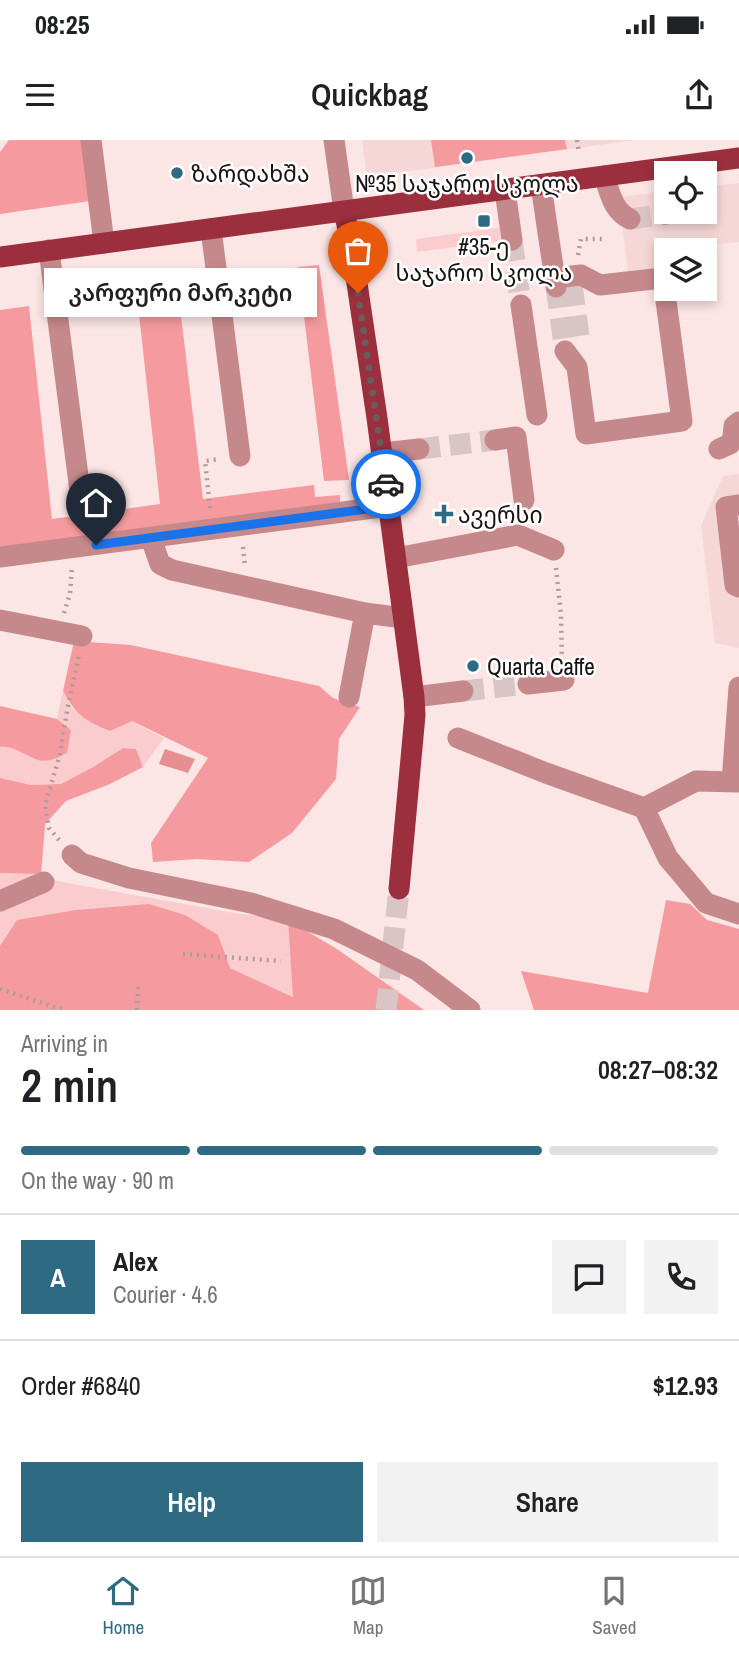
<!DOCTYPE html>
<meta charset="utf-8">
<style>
:root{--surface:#fff;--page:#f2f2f2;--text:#202124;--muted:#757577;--line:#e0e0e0;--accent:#2e6a81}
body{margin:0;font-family:"Archivo Narrow","Noto Sans Georgian",sans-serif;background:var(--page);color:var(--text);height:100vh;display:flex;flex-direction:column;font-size:26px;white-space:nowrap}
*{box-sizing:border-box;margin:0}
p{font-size:23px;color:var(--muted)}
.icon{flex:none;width:38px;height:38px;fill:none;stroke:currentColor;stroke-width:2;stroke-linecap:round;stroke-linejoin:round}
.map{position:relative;height:870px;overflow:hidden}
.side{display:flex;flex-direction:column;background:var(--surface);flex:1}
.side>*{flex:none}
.fabs{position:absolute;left:654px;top:21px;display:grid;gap:14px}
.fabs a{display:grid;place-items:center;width:63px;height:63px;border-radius:0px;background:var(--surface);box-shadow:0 4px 10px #0003;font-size:35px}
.pin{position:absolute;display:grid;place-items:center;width:60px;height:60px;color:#fff;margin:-72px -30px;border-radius:50% 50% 50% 0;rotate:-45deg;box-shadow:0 0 7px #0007}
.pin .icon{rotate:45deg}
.courier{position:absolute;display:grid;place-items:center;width:70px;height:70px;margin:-35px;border:5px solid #1a73e8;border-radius:50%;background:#fff;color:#222;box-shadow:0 2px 9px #0007}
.bubble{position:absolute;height:49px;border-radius:0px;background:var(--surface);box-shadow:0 4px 10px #0003;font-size:23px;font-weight:600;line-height:49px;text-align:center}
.headline em{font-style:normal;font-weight:600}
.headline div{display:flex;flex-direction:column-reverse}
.headline{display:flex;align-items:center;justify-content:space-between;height:119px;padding:0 21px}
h1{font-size:46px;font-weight:600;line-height:52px}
.bar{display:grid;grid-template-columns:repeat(4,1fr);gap:10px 7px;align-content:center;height:84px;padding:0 21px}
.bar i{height:9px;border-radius:5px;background:var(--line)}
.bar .on{background:var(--accent)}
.bar p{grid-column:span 4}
.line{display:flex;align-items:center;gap:18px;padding:0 21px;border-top:2px solid var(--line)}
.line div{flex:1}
.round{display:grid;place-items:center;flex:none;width:74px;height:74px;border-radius:0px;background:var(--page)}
.cta{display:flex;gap:14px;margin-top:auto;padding:14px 21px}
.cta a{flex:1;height:80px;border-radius:0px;background:var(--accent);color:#fff;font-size:28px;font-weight:600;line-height:80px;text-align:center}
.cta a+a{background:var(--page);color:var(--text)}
.status{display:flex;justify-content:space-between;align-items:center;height:49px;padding:0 35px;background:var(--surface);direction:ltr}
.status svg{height:19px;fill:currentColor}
header{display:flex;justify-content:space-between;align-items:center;height:91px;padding:0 21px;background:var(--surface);font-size:32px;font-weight:600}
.tabs{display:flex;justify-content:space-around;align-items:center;height:98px;border-top:2px solid var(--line);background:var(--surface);font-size:19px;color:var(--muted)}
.tabs a{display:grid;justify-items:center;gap:4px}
.tabs .on{color:var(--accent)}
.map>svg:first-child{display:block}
</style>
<div class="status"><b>08:25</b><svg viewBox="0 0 49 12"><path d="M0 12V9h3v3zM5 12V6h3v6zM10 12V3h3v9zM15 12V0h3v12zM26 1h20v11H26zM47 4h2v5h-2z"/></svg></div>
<header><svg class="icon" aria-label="menu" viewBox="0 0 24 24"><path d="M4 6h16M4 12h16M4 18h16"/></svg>Quickbag<svg class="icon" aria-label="share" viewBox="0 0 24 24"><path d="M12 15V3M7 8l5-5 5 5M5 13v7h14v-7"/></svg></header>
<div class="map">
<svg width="739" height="870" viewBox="0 0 739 870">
<rect width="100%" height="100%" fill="#fbe5e5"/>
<path fill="#f5d7d7" d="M 362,0 L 636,0 L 367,37 Z
M 739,43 L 739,102 L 693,107 L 692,110 L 667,110 L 667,128 L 628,133 L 619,57 L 667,51 L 667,72 L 705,72 L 705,47 Z
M 739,334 L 739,508 L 715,503 L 701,386 L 723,336 Z"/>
<path fill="#fbcccd" d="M 499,88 L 500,101 L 417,112 L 416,99 Z
M 63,551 L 73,569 L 110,591 L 131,581 L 164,598 L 143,627 L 136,609 L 123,608 L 93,627 L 61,644 L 31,645 L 0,638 L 0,607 L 8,606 L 34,619 L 71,590 L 57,579 Z
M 0,674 L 45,685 L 41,734 L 57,741 L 234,773 L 288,780 L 294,857 L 230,828 L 18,780 L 0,806 Z"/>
<path fill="#f59b9f" d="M 9,0 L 82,0 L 90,61 L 0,74 L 0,12 Z
M 431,0 L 565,0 L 567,9 L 435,27 Z
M 319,125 L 349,340 L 324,341 L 298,127 Z
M 177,142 L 203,359 L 314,345 L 315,357 L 340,355 L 340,369 L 0,413 L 0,170 L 29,166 L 52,379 L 160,364 L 136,147 Z
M 74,501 L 131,505 L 319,546 L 333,558 L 360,567 L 339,599 L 336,639 L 292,693 L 249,722 L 197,719 L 153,722 L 151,703 L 208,618 L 132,581 L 110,591 C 84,580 77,576 63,551 Z
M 0,566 L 57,579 L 71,590 L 67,613 C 62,615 56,619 50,620 C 32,625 18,604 0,607 Z
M 123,608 L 136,609 L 143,627 L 110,644 L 66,661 L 45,684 L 41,734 L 0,733 L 0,638 L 31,645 L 61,644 L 93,627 Z
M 666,760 L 690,764 L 707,780 L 739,789 L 739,870 L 534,870 L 521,831 L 648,853 Z
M 149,764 L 185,775 L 218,795 L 230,828 L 293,857 L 288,780 L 337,809 L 424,870 L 0,870 L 0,806 L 17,780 L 76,770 Z"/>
<path fill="#e78e93" d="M 165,609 L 195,619 L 188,633 L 159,624 Z"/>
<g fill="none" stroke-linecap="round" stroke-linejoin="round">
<path stroke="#d9c5c5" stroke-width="21" stroke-dasharray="21 10" stroke-linecap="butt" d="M 630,79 L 666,74
M 512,100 L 521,165
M 572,145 L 579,196
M 556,147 L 565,211
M 419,309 L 495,300
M 463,551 L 528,544"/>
<path stroke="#d9c5c5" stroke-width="21" stroke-dasharray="21 10" stroke-linecap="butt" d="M 386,870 L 399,749"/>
<path stroke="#ad9c9c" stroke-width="4.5" stroke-dasharray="2 5" stroke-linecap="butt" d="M 577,0 L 579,13
M 578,115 L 581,99 L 603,99
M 103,365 L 104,374 L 110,382
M 210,368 L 205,321 L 219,319
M 243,407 L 245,426
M 556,428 L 561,475 L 562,521
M 64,473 L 70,454 L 72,426
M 59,700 L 49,688 L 45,665 L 60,614 L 67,571 L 79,515
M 183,814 L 281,821
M 0,849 L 63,870
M 137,870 L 138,844"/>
<path stroke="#c6898b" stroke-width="21" d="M 91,0 L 104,103
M 334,0 L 344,71
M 604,36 C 610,53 613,71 630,79
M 541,45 L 556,147
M 505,50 L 512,100
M 666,74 L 673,72
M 211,89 L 240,316
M 49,110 L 81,359
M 555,138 L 581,135 L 600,145 L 663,138 L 682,281 L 586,294 L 577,227 L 565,211
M 521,165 L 537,275
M 495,300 L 516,297 L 524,360
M 719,309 L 730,304 L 733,297 L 734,286 L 739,282
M 382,313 L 419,309
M 739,365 L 726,367 L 735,445 L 739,447
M 151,398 L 160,424 L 172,430 L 365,473 L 403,478
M 0,417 L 389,366
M 396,418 L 518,395 L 554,410
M 0,480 L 82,496
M 528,544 L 564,540
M 349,557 L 365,473
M 414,557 L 463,551
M 458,598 L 546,633 L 644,668 L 668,718 L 706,763 L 739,774
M 732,642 L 739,547
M 644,668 L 696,641 L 739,642
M 72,715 L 81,723 L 129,738 L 251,763 L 334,789 L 417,830 L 470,870
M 0,761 L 44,742"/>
<path stroke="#9b2f3e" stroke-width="21" d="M 344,71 L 351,103 L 377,278 L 414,557 L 415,575 L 399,749
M 0,117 L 739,18"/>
</g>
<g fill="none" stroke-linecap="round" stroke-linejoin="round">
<path stroke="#685c5c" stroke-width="7" stroke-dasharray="0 12.6" d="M 358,153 L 386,344"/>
<path stroke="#1a73e8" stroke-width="9" d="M 96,405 L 389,366 L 386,344"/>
</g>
<g fill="#2e6a81" stroke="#fff" stroke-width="2.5">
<circle cx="467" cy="18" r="7"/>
<circle cx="177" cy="33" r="7"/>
<rect x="477" y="74" width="14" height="14" rx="3.5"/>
<path d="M440.5 363.5h7v7h7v7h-7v7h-7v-7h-7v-7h7z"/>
<circle cx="473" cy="526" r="7"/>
</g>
<g text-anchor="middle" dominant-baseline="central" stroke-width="5" stroke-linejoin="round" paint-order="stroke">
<g font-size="23" fill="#191212" stroke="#fff" text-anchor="start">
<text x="191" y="33">ზარდახშა</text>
<text x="467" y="43" text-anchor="middle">№35 საჯარო სკოლა</text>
<text x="484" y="106" text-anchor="middle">#35-ე<tspan x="484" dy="26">საჯარო სკოლა</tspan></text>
<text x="458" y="374">ავერსი</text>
<text x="487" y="526">Quarta Caffe</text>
</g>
</g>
</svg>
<div class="fabs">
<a><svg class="icon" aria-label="locate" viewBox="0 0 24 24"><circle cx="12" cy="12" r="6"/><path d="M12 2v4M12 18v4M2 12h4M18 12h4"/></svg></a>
<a><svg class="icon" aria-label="layers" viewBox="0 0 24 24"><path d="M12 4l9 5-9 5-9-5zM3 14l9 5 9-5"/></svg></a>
</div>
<div class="pin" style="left:358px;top:153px;background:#ea580c"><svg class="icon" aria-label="bag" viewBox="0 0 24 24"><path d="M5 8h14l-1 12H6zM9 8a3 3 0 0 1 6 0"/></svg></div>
<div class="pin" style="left:96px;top:405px;background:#1f2937"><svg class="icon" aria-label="home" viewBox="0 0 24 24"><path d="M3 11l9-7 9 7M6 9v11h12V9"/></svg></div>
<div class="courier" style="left:386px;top:344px"><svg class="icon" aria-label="car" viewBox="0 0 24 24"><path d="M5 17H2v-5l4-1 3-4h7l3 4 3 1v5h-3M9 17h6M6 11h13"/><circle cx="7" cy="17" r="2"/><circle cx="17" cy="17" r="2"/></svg></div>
<div class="bubble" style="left:44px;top:128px;width:273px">კარფური მარკეტი</div>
</div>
<section class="side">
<div class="headline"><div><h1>2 min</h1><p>Arriving in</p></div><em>08:27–08:32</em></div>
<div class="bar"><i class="on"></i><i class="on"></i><i class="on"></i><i></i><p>On the way · 90 m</p></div>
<div class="line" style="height:126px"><b class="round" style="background:var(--accent);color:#fff">A</b><div><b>Alex</b><p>Courier · 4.6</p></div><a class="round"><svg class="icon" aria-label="chat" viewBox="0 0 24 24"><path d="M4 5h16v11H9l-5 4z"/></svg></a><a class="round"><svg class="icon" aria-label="phone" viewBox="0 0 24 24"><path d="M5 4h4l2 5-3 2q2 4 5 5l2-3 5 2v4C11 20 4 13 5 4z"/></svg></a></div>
<div class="line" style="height:91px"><div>Order #6840</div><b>$12.93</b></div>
<div class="cta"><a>Help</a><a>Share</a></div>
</section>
<nav class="tabs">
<a class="on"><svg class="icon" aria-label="home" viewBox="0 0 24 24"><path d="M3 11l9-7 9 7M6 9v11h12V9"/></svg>Home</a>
<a><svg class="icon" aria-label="map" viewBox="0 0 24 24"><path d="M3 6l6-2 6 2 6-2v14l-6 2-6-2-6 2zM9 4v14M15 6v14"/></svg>Map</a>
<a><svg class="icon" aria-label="saved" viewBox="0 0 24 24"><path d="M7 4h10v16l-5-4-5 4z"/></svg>Saved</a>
</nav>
